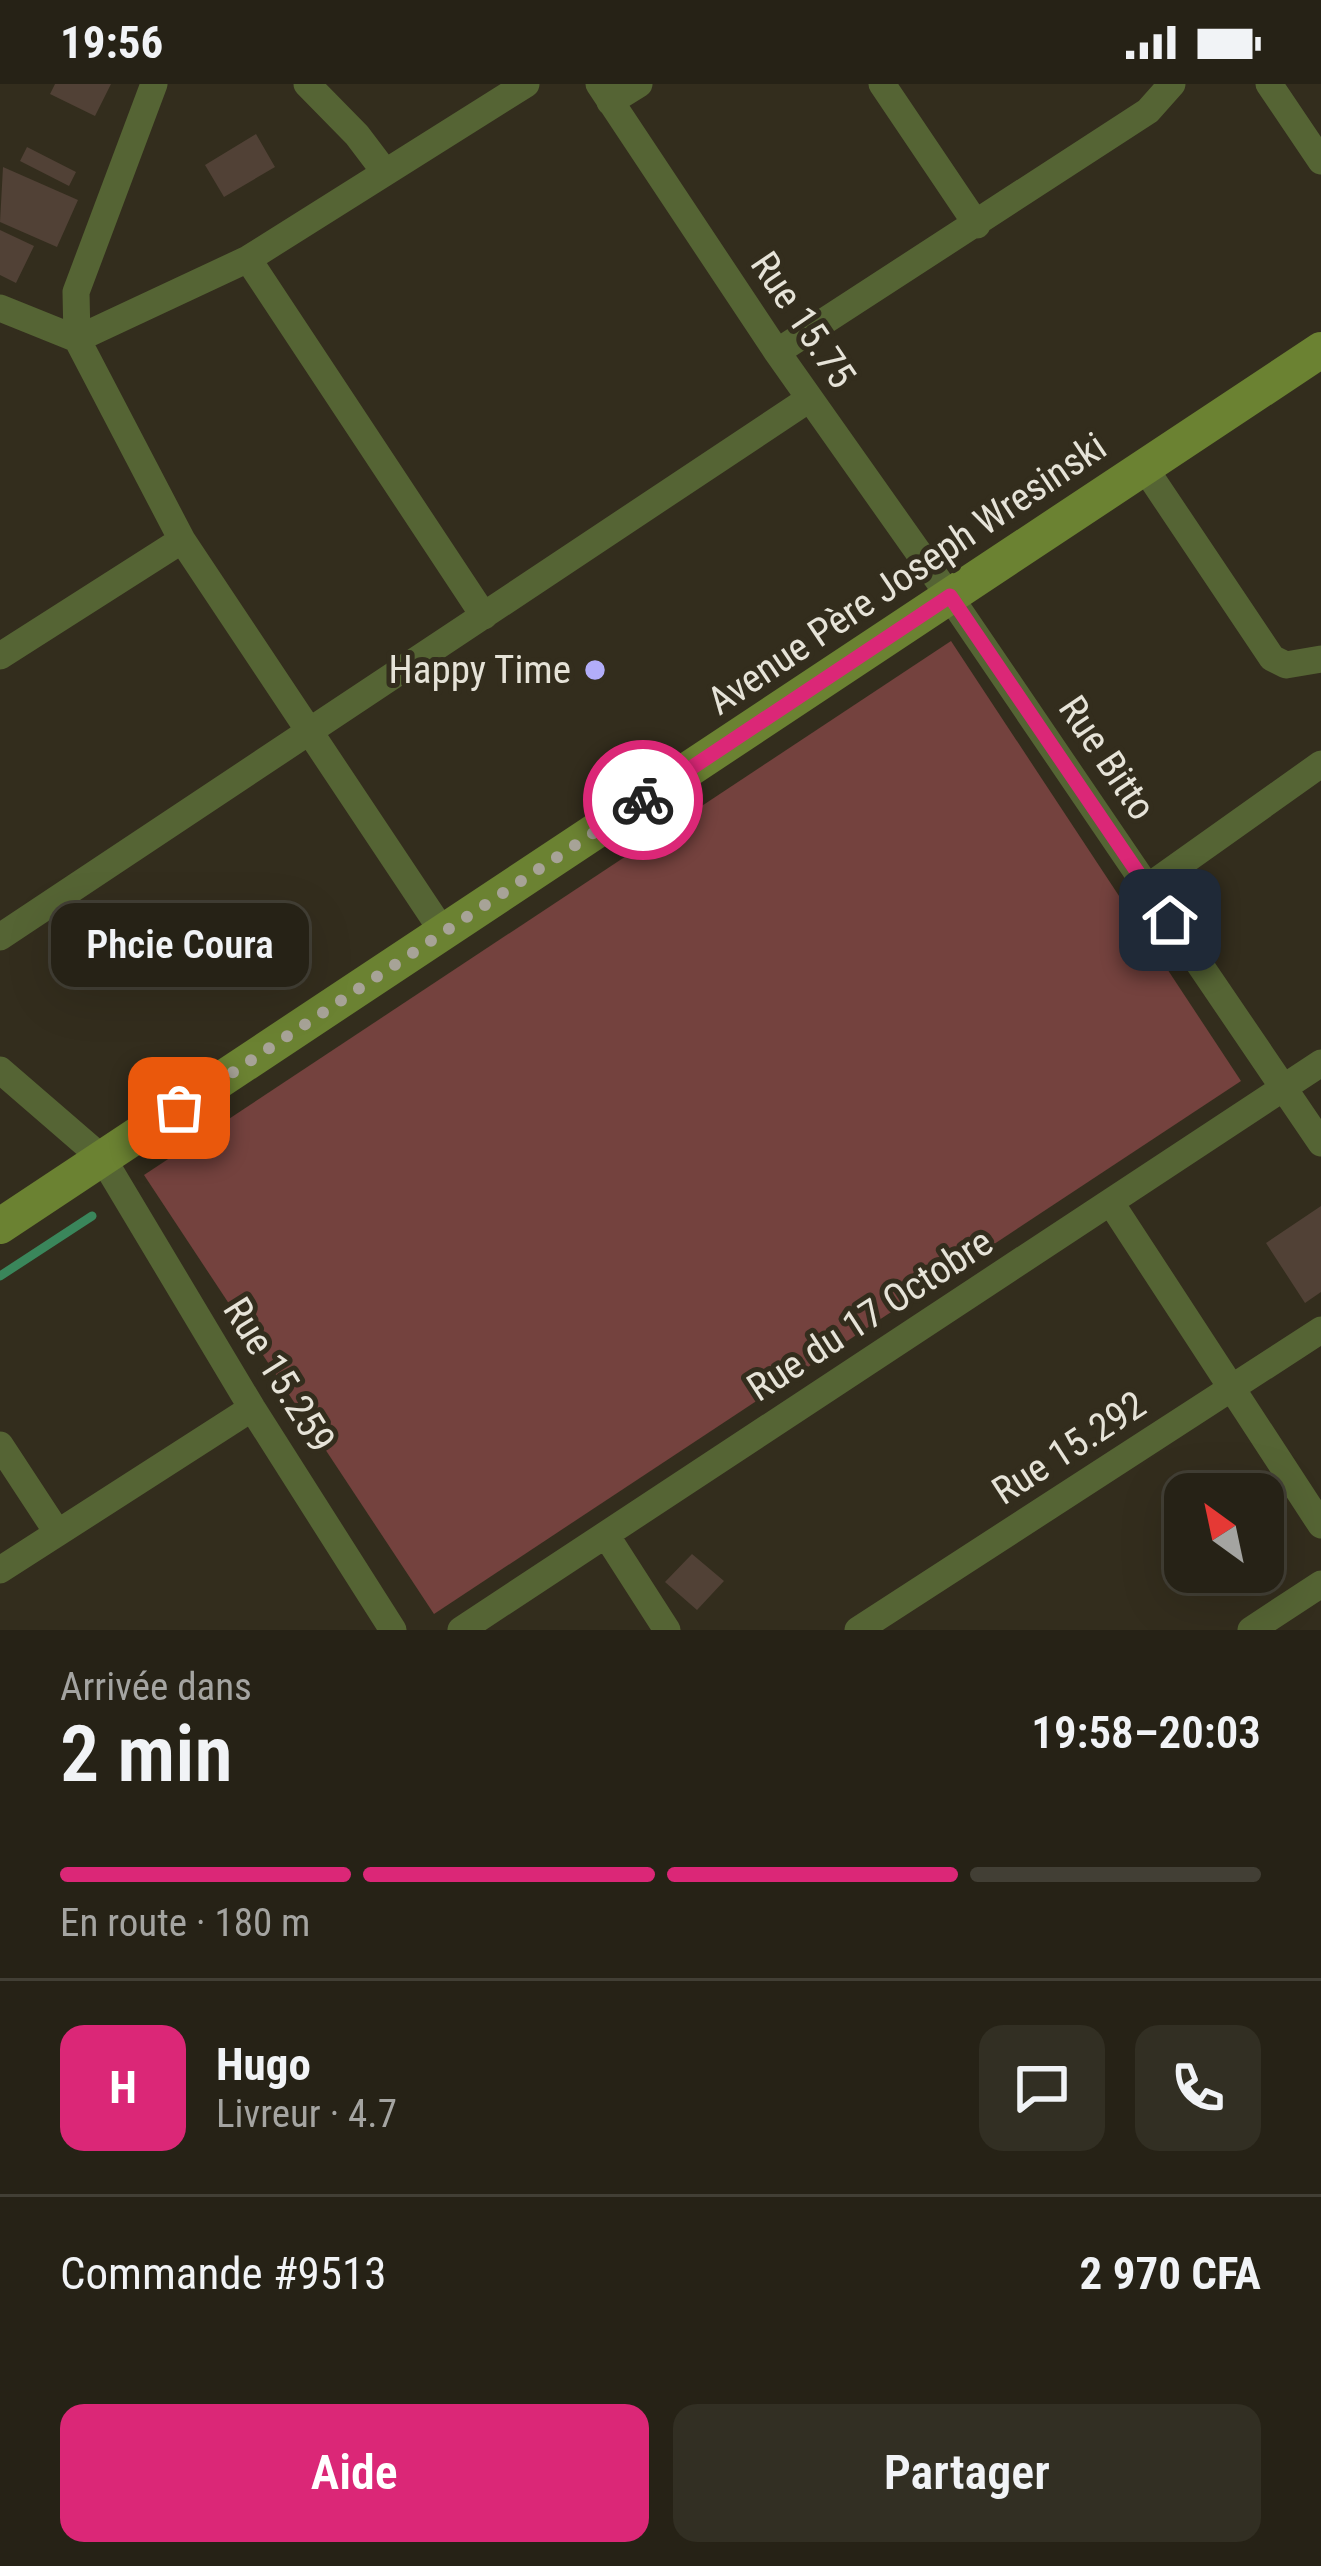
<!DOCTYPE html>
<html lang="fr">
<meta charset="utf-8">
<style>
:root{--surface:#262216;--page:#322f23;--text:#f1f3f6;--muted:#a4a4a1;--line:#423f35;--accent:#db2777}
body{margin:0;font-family:"Roboto Condensed",sans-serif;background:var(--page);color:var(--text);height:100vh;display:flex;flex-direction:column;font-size:45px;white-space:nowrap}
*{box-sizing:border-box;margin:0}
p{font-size:39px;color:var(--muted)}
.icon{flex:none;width:66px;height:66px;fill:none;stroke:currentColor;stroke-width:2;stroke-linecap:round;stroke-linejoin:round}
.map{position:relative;height:1546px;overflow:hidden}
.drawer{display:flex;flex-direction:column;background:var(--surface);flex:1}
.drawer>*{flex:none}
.needle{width:78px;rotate:327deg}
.controls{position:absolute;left:1164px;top:1389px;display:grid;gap:24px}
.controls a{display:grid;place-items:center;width:120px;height:120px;border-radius:24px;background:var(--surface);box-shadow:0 12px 48px #0002,0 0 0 3px var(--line);font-size:60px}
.pin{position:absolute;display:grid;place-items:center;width:102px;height:102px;color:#fff;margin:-51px;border-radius:24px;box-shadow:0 6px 18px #0006}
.courier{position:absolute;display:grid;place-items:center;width:120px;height:120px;margin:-60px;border:9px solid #db2777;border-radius:50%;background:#fff;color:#222;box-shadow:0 3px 15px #0007}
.bubble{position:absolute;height:84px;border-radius:24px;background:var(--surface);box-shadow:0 12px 48px #0002,0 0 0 3px var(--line);font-size:39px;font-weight:600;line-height:84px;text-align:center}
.overview em{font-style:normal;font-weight:600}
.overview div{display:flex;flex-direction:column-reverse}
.overview{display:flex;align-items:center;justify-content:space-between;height:204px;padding:0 60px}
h1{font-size:78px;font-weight:600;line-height:90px}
.bar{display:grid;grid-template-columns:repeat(4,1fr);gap:18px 12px;align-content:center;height:144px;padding:0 60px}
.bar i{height:15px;border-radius:9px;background:var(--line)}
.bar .active{background:var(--accent)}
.bar p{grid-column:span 4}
.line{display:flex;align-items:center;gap:30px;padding:0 60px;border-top:3px solid var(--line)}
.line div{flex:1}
.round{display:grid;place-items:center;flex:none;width:126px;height:126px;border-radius:24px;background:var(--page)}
.button{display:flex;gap:24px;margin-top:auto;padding:24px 60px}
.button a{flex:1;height:138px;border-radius:24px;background:var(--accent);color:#fff;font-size:48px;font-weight:600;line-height:138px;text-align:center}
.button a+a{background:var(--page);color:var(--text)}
.status{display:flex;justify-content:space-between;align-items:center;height:84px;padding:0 60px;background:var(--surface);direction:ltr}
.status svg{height:33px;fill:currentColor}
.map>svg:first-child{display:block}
</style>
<div class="status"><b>19:56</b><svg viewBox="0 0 49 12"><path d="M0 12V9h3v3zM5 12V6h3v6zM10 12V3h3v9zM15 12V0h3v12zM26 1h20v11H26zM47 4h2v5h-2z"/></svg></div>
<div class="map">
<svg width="1321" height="1546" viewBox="0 0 1321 1546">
<rect width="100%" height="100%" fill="#332d1d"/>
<path fill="#74423e" d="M 951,557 L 1241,997 L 434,1530 L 144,1091 Z"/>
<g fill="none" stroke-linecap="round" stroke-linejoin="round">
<path stroke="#3a865b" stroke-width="9" d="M 0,1192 L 92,1132"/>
</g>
<path fill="#514136" d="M 55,0 L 111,0 L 95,32 L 50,10 Z
M 256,50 L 275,83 L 224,113 L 205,81 Z
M 27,63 L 76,88 L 69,102 L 20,77 Z
M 3,83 L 78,116 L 57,163 L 0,138 Z
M 0,146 L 34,162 L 16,199 L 0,191 Z
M 1321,1122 L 1321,1208 L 1305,1219 L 1266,1159 Z
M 692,1470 L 724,1497 L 697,1526 L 665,1498 Z"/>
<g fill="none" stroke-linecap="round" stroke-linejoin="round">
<path stroke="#556434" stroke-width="27" d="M 154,0 L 76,208 L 77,255 L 248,175 L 526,0
M 307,0 L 357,51 L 385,88
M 599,0 L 777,268 L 950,513 L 1321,1059
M 882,0 L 977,141
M 1269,0 L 1321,77
M 610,18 L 639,0
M 248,175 L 484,532
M 0,224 L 77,255 L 182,456 L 443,848
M 777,268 L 1148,27 L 1172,0
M 1144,383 L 1272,574 L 1286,581 L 1321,575
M 0,572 L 182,456
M 1148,803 L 1321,680
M 0,853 L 809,315
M 0,986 L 103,1075 L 252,1324 L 393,1546
M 1111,1119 L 1321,1441
M 0,1361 L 57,1448
M 606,1451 L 667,1546
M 0,1486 L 252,1324
M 461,1546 L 1321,979
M 858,1546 L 1321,1246
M 1251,1546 L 1321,1500"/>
<path stroke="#6b8232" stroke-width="36" d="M 0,1142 L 1321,266"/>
</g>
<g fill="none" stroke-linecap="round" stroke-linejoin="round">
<path stroke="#a7a397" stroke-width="12" stroke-dasharray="0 21.6" d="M 179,1024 L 643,716"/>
<path stroke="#db2777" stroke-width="15" d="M 643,716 L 950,512 L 1170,836"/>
</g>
<circle fill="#b2adf9" stroke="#332d1d" stroke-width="4.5" cx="595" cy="586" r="12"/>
<g text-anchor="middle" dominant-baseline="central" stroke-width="10" stroke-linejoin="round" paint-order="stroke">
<g font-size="39" fill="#e6e3d8" stroke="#332d1d">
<text transform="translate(803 236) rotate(56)">Rue 15.75</text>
<text transform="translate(907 490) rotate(-34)">Avenue Père Joseph Wresinski</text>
<text transform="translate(1107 674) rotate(56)">Rue Bitto</text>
<text transform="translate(870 1231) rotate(-33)">Rue du 17 Octobre</text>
<text transform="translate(279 1291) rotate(58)">Rue 15.259</text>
<text transform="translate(1069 1364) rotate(-33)">Rue 15.292</text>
</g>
<g font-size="39" fill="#e6e3d8" stroke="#332d1d" text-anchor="end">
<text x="571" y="586">Happy Time</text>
</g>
</g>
</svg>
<div class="controls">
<a><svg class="needle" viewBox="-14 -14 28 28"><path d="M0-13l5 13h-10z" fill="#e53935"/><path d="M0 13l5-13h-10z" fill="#a4a4a1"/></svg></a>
</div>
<div class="pin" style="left:179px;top:1024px;background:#ea580c"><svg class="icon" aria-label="bag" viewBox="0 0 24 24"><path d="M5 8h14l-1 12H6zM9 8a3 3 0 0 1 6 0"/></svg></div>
<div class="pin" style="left:1170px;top:836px;background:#1f2937"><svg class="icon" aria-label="home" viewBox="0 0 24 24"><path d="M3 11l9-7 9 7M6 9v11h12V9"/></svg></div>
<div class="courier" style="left:643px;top:716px"><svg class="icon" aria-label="bike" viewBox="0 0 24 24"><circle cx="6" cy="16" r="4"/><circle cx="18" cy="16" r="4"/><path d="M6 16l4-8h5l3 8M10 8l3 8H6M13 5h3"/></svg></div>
<div class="bubble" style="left:51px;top:819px;width:258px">Phcie Coura</div>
</div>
<section class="drawer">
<div class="overview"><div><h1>2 min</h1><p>Arrivée dans</p></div><em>19:58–20:03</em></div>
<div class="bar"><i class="active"></i><i class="active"></i><i class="active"></i><i></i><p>En route · 180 m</p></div>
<div class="line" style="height:216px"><b class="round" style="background:var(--accent);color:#fff">H</b><div><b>Hugo</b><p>Livreur · 4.7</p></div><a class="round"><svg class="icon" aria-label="chat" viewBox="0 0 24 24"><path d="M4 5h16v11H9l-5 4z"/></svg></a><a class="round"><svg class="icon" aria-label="phone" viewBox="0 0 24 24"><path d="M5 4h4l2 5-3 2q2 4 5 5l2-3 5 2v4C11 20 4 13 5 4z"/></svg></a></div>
<div class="line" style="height:156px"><div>Commande #9513</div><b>2 970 CFA</b></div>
<div class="button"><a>Aide</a><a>Partager</a></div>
</section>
